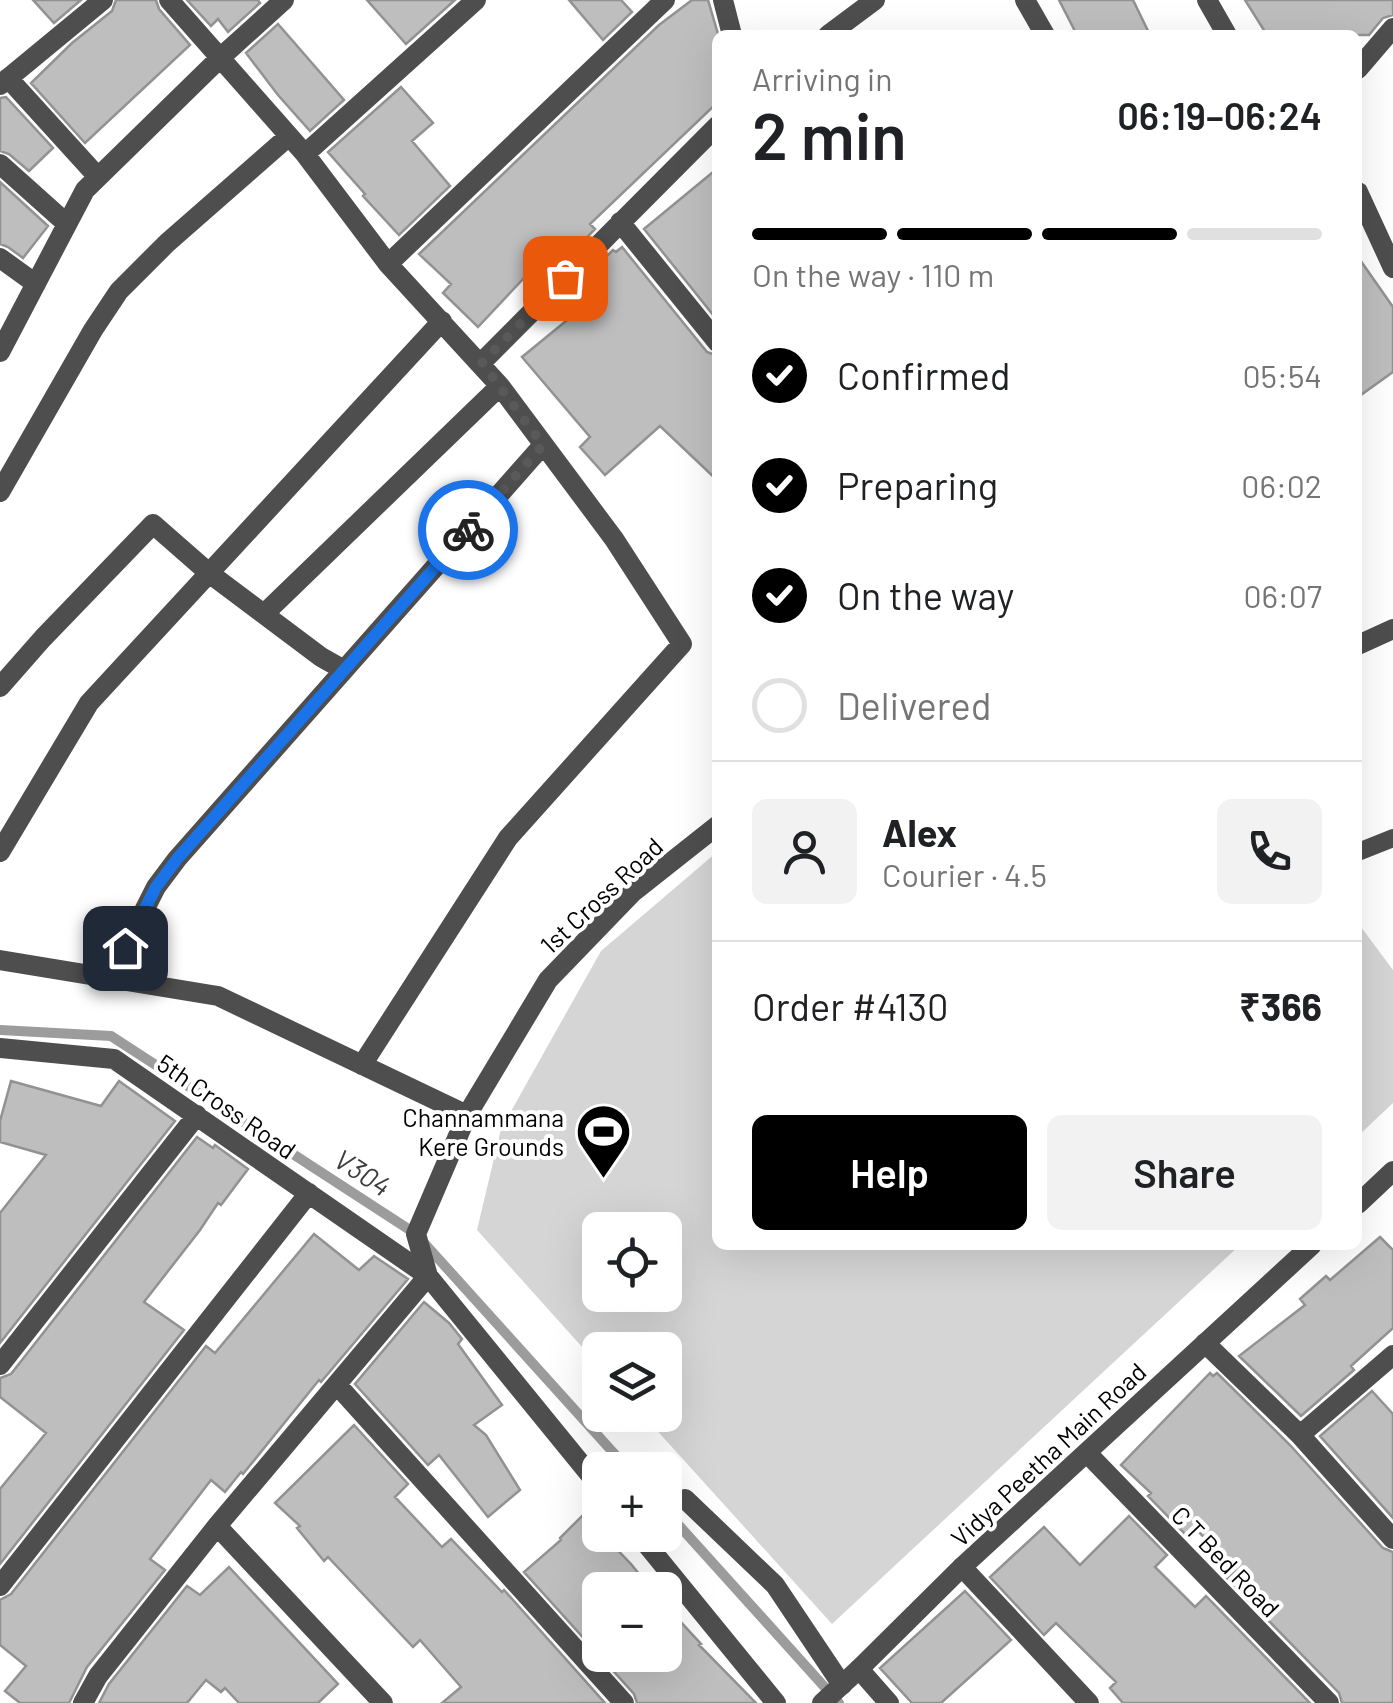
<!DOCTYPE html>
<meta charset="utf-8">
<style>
:root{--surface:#fff;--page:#f2f2f2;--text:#202124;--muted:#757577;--line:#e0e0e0;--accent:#000}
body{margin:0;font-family:Barlow,sans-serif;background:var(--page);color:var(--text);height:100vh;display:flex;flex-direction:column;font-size:38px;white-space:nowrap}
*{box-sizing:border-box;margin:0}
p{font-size:32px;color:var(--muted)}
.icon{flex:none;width:55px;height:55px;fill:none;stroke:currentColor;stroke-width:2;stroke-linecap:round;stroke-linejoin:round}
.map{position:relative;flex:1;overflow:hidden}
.drawer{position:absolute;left:712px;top:30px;width:650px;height:1220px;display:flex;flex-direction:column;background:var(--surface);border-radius:15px;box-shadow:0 10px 40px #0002}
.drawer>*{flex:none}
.buttons{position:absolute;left:582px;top:1212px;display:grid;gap:20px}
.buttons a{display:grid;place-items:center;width:100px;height:100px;border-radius:15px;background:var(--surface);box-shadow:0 10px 40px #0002;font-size:50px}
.pin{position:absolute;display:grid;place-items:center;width:85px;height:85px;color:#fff;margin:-42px;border-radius:20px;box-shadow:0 5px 15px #0006}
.courier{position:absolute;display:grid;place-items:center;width:100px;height:100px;margin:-50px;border:8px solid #1a73e8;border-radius:50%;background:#fff;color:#222;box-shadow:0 2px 12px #0007}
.overview em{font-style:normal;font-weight:600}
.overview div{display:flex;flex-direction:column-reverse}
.overview{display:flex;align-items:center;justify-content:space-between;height:170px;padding:0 40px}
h1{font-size:65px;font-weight:600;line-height:75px}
.bar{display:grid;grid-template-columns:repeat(4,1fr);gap:15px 10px;align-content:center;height:120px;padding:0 40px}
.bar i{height:12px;border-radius:8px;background:var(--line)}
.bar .on{background:var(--accent)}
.bar p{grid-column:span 4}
.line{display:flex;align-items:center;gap:25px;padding:0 40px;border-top:2px solid var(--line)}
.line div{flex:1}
.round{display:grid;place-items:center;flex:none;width:105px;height:105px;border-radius:15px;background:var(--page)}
ol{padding:0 40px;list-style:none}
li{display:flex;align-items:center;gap:30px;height:110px}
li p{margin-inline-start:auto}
li .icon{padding:10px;border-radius:50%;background:var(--accent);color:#fff;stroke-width:4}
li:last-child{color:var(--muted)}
li i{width:55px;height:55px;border:5px solid var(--line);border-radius:50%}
.cta{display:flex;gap:20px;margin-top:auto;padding:20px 40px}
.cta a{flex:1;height:115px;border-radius:15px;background:var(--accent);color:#fff;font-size:40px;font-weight:600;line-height:115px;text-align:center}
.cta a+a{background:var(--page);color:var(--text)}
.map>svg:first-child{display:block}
</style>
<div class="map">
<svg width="1393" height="1703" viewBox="0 0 1393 1703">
<rect width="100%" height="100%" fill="#fff"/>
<path fill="#d5d5d5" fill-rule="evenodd" d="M 717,852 L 718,1245 L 1240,1245 L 832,1624 L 643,1415 L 665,1415 L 665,1350 L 600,1350 L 600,1367 L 477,1230 L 501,1129 L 601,951 ZM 600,1230 L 665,1230 L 665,1295 L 600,1295 Z
M 1358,923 L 1393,970 L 1393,1103 L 1358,1136 Z"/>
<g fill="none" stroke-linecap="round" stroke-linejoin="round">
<path stroke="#9c9c9c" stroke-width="10" d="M 0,1030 L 111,1036 L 416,1234 L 629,1470
M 665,1510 L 839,1703"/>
</g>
<path fill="#bebebe" stroke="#929292" stroke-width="2.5" d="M 33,0 L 81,0 L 54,23 Z
M 116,0 L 156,0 L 159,9 L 190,45 L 85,143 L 31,83 L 72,43 L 112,11 Z
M 187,0 L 258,0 L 260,3 L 228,32 L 218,19 L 211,26 Z
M 367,0 L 455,0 L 406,44 Z
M 569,0 L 621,0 L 632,12 L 603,40 Z
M 692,0 L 708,0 L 718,34 L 718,102 L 590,224 L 595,229 L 547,278 L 541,271 L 528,282 L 524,278 L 478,327 L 443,293 L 451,284 L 419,254 L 659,25 Z
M 1059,0 L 1133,0 L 1150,35 L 1077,35 Z
M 1245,0 L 1393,0 L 1393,15 L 1383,18 L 1369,35 L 1267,35 Z
M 278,24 L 344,100 L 310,131 L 278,95 L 246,53 Z
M 401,87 L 433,123 L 412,141 L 450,186 L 399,235 L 363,196 L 365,194 L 328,152 Z
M 6,97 L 53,148 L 29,171 L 9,154 L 0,151 L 0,98 Z
M 718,168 L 718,321 L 644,229 Z
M 0,182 L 48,226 L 23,258 L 8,247 L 0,244 Z
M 622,247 L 707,352 L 718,356 L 718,481 L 660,426 L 605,475 L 580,447 L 590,437 L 522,357 L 577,312 L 565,298 L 613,250 L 616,252 Z
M 1358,257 L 1393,307 L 1393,372 L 1358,397 Z
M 11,1081 L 101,1106 L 119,1081 L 175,1121 L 0,1343 L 0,1213 L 46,1155 L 0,1142 L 0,1121 Z
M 197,1137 L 213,1148 L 215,1145 L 248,1169 L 221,1205 L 218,1203 L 200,1230 L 144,1302 L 184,1330 L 0,1564 L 0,1489 L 46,1433 L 0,1397 L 0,1378 L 11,1374 Z
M 314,1234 L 359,1270 L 374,1256 L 408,1279 L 321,1382 L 319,1380 L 243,1474 L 241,1472 L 225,1492 L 211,1480 L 150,1559 L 165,1570 L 87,1667 L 69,1703 L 20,1703 L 5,1691 L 26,1666 L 0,1645 L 0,1600 L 11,1594 L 206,1346 L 215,1353 Z
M 1380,1237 L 1393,1250 L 1393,1328 L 1351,1366 L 1354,1370 L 1301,1416 L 1239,1356 L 1305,1305 L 1300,1299 L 1326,1276 L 1330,1280 Z
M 424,1302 L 449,1323 L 462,1339 L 458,1344 L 502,1405 L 474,1425 L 486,1435 L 520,1490 L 488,1517 L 439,1455 L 428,1465 L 355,1384 Z
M 1210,1373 L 1213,1376 L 1217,1373 L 1290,1445 L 1383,1548 L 1393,1552 L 1393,1703 L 1342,1703 L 1339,1693 L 1227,1578 L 1235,1570 L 1194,1527 L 1186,1535 L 1148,1496 L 1151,1493 L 1121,1465 Z
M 1372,1391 L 1393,1414 L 1393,1518 L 1320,1436 Z
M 354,1425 L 408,1484 L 395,1497 L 442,1547 L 451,1539 L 502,1592 L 504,1590 L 605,1703 L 442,1703 L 461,1687 L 420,1640 L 413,1647 L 328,1557 L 324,1561 L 297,1528 L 300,1526 L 275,1503 Z
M 583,1515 L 600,1535 L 603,1535 L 631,1564 L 652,1590 L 600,1590 L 600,1655 L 665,1655 L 665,1605 L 701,1644 L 699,1645 L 756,1703 L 637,1703 L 634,1694 L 524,1572 L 561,1540 L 560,1538 Z
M 1129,1516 L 1167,1555 L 1155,1567 L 1195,1607 L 1206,1596 L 1310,1703 L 1123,1703 L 1110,1688 L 1116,1682 L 1056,1623 L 1044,1635 L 990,1577 L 1044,1527 L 1080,1565 Z
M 229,1567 L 338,1684 L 318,1703 L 239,1703 L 225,1688 L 221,1692 L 206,1680 L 187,1703 L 99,1703 L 109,1684 L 187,1586 L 200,1595 Z
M 965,1591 L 1011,1640 L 941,1703 L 912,1703 L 880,1668 Z"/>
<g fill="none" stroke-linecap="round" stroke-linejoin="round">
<path stroke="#4e4e4e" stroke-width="18" d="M 1358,852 L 1393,838"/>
<path stroke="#4e4e4e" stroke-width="20" d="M 169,0 L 305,154 L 388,264 L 500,386 L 614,539 L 682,644 L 508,838 L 362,1065
M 723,0 L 732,35
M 1025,0 L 1045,35
M 1207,0 L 1227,35
M 828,35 L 875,0
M 8,78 L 98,177
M 0,85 L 103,0
M 305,154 L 476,0
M 0,164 L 67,224
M 620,222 L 718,343
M 0,258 L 36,284
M 388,264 L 665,0
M 0,352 L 85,190 L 220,58 L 284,0
M 481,363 L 718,125
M 0,492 L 93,330 L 119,291 L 167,243 L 289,136
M 264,614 L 500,386
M 1358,645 L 1393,629
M 0,687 L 43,638 L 153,524 L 209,573 L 321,657 L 344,670
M 0,852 L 89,703 L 442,321
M 0,960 L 218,996 L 467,1115
M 110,978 L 156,887 L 177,859 L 543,445
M 0,1048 L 114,1059 L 428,1276 L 600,1487
M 1205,1343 L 1300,1435 L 1393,1539
M 0,1365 L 197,1115
M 338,1386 L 624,1703
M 1300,1435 L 1393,1355
M 1087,1453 L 1329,1703
M 685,1499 L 775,1585 L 842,1685
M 217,1526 L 383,1703
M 639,1535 L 776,1703
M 962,1567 L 1089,1703
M 0,1586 L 309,1193
M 859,1669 L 889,1703
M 83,1703 L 98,1676 L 217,1526 L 428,1276 L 416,1234 L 467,1115 L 548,980 L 632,893 L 718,825"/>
<path stroke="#4e4e4e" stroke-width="20" d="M 1358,69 L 1393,28
M 1358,192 L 1393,268
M 1358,1204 L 1393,1171
M 822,1703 L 859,1669 L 962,1567 L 1312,1245"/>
</g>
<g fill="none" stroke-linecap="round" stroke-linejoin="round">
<path stroke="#595959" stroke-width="10" stroke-dasharray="0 18" d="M 468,530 L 543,445 L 482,363 L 565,278"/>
<path stroke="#1a73e8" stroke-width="12" d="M 125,948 L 156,887 L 177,859 L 468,530"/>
</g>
<defs>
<symbol id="stadium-pin" viewBox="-11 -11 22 30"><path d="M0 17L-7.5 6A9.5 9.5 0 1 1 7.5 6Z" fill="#000" stroke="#fff"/><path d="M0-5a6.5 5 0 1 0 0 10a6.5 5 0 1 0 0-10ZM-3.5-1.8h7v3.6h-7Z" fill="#fff"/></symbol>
</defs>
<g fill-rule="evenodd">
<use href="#stadium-pin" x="572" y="1100" width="63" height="86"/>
</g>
<g text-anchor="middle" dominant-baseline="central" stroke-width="8" stroke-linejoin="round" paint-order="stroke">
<g font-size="25" fill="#000" stroke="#fff">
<text transform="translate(601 895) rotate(-43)">1st Cross Road</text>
<text transform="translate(227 1106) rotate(35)">5th Cross Road</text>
<text transform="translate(1048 1454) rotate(-43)">Vidya Peetha Main Road</text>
<text transform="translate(1226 1561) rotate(46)">C T Bed Road</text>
</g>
<g font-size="25" fill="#000" stroke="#fff" text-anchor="end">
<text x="564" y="1117">Channammana<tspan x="564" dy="29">Kere Grounds</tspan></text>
</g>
<g font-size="28" font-style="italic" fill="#3d3d3d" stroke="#fff">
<text transform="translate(363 1172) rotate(33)">V304</text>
</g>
</g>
</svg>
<div class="buttons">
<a><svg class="icon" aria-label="locate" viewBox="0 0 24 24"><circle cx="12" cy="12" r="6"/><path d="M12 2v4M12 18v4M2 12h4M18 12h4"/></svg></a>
<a><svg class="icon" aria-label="layers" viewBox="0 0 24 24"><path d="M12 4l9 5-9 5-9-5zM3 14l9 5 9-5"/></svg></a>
<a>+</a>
<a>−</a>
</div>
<div class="pin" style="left:565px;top:278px;background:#ea580c"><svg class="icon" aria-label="bag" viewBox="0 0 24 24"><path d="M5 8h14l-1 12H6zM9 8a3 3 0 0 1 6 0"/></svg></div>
<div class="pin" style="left:125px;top:948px;background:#1f2937"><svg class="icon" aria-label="home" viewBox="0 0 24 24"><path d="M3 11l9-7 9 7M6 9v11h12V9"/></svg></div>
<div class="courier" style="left:468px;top:530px"><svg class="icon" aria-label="bike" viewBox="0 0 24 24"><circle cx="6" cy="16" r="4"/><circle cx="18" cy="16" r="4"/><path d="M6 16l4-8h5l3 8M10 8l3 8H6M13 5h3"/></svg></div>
<section class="drawer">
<div class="overview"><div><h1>2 min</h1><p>Arriving in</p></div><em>06:19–06:24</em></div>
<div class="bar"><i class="on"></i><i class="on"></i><i class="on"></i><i></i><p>On the way · 110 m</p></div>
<ol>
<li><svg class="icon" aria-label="check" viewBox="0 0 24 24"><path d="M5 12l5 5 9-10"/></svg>Confirmed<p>05:54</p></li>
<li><svg class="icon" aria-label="check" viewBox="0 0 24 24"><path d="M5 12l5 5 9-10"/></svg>Preparing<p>06:02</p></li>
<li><svg class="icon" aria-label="check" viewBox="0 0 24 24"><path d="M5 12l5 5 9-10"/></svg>On the way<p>06:07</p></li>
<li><i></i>Delivered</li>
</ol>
<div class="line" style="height:180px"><a class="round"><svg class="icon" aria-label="person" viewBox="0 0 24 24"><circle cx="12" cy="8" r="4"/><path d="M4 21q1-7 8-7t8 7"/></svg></a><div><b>Alex</b><p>Courier · 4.5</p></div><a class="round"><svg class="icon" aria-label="phone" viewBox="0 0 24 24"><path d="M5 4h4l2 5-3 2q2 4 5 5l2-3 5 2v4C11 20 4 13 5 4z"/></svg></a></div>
<div class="line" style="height:130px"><div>Order #4130</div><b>₹366</b></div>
<div class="cta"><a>Help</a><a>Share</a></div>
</section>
</div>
